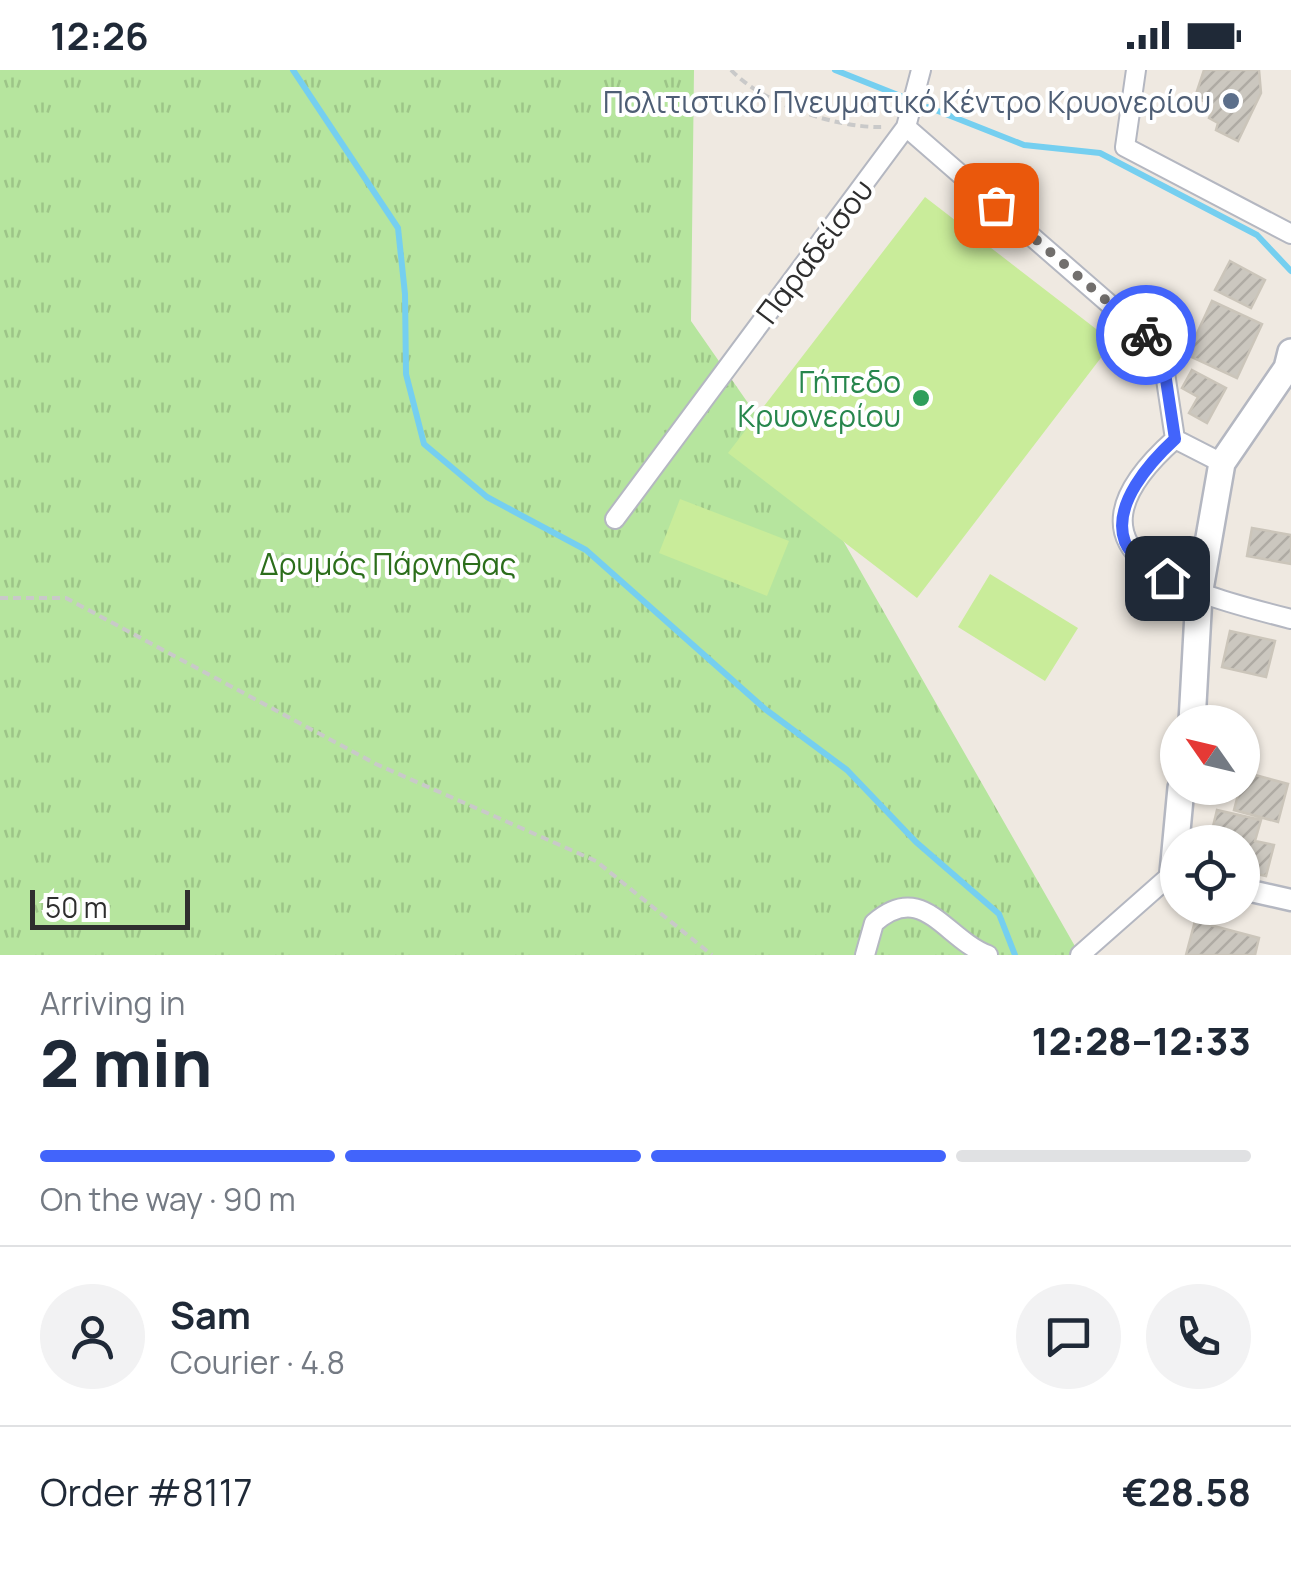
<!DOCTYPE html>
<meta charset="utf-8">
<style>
:root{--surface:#fff;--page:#f2f2f3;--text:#1f2937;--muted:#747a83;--line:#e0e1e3;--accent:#4264fb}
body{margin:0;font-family:Manrope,sans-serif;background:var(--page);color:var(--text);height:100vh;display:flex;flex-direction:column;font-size:38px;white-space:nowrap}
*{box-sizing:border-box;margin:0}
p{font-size:32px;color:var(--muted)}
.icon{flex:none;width:55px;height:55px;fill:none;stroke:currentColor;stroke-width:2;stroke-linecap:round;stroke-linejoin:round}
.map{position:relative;height:885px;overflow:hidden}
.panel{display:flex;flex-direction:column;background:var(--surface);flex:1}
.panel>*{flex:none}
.needle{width:65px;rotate:304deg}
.tools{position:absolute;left:1160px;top:635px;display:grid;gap:20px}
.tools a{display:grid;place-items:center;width:100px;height:100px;border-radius:50%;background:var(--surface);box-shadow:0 2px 8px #0004;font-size:50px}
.scale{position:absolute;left:30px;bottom:25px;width:160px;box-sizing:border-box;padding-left:10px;border:5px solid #2e2e2e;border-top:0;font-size:28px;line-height:35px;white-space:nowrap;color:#2e2e2e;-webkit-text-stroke:8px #fff;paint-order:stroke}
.pin{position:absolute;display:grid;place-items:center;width:85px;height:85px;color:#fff;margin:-42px;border-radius:20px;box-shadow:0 5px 15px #0006}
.courier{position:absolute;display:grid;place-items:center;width:100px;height:100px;margin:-50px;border:8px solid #4264fb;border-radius:50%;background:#fff;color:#222;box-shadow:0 2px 12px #0007}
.overview em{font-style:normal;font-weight:800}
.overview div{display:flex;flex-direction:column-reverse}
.overview{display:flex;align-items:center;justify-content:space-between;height:170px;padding:0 40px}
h1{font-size:65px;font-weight:800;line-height:75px}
.bar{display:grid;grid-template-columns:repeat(4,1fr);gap:15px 10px;align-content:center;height:120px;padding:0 40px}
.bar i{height:12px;border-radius:8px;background:var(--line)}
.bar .selected{background:var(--accent)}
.bar p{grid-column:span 4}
.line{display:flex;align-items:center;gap:25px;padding:0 40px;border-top:2px solid var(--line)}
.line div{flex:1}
.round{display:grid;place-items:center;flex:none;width:105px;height:105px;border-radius:52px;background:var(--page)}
.status{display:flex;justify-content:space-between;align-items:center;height:70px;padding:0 50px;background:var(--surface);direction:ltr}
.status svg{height:28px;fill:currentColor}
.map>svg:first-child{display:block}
</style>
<div class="status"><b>12:26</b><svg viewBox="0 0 49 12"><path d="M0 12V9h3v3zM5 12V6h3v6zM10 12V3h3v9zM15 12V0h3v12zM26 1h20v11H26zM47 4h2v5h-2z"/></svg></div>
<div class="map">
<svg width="1291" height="885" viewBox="0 0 1291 885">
<defs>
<pattern id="park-tufts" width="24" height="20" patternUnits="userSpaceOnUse" patternTransform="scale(2.5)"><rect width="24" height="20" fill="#b6e59e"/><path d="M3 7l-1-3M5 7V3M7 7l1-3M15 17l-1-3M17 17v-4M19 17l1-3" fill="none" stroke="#9dc588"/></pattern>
<pattern id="building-hatch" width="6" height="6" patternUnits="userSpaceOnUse" patternTransform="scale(2.5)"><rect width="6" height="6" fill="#cbc7bf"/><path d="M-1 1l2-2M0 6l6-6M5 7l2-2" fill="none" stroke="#afaba4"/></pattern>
</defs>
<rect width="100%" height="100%" fill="#efe9e1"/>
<path fill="url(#park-tufts)" d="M 0,0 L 694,0 L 691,251 L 841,467 L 1080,885 L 0,885 Z"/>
<path fill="#c9ec9a" d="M 925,127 L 1113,272 L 917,528 L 728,383 Z
M 680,429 L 789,471 L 767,526 L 659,483 Z
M 990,504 L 1078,558 L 1045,611 L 958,557 Z"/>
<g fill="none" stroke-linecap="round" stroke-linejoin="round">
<path stroke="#75cff0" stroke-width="6" d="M 293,0 L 398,158 L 405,224 L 406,304 L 424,374 L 487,427 L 586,480 L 765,639 L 847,700 L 916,772 L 999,844 L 1015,885
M 835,0 L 903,27
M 928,37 L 1024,75 L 1100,83 L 1257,165 L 1291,201"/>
</g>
<path fill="url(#building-hatch)" stroke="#cbc5ba" stroke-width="2.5" d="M 1204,0 L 1259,0 L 1261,23 L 1238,71 L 1216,60 L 1218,53 L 1209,48 L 1214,36 L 1195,27 Z
M 1230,191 L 1265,210 L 1251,238 L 1215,220 Z
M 1212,231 L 1262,254 L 1237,308 L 1187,285 Z
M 1192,300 L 1226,318 L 1207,353 L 1189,343 L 1198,327 L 1182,318 Z
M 1252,458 L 1291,465 L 1291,494 L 1247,486 Z
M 1230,561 L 1275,571 L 1266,607 L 1222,597 Z
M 1244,702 L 1288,714 L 1278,752 L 1234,740 Z
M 1217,740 L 1261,750 L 1255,771 L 1274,775 L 1266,806 L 1242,801 L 1242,772 L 1210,769 Z
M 1195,851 L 1259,868 L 1255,885 L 1186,885 Z"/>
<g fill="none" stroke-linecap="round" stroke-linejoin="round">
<defs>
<path id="minor" d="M 1136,0 L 1125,77 L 1291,164
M 906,57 L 1145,265 L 1165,303 L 1175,369
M 1175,369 C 1042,487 1193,524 1291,549
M 1175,369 L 1222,393
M 615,449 L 906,57 L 921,0
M 865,885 L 874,853 C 923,810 944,868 988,885
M 1080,885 L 1173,803"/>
<path id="tertiary" d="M 1242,819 L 1291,830"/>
<path id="secondary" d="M 1192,652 L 1199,525 L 1222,393 L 1287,298 L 1291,282
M 1173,803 L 1181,718"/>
</defs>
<use href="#minor" stroke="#b4b7c1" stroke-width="22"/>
<use href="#tertiary" stroke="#b4b7c1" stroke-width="25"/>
<use href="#secondary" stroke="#b4b7c1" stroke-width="30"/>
<path stroke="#c9c9c9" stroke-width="4" stroke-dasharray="8 5" stroke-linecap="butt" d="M 731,0 C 763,34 836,58 882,57
M 0,528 L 66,528 L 376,694 L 596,791 L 712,885"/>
<use href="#minor" stroke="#fff" stroke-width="18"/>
<use href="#tertiary" stroke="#fff" stroke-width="20"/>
<use href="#secondary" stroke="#fff" stroke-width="25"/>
</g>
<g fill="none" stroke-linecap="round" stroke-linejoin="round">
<path stroke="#726f6d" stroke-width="10" stroke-dasharray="0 18" d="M 996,135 L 1146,265"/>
<path stroke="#4264fb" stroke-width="12" d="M 1146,265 L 1165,303 L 1175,369 C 1151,391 1111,435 1125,472 C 1132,489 1152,499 1167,508"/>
</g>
<circle fill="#5c6f8a" stroke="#fff" stroke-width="4" cx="1231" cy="31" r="10"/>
<circle fill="#2e9e5b" stroke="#fff" stroke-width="4" cx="921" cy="328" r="10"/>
<g text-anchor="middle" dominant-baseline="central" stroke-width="8" stroke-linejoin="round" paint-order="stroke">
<g font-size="30" fill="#4e5e75" stroke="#fff" text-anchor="end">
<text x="1211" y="31">Πολιτιστικό Πνευματικό Κέντρο Κρυονερίου</text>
</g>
<g font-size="30" fill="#2e2e2e" stroke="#fff">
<text transform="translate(814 181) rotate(-53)">Παραδείσου</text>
</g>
<g font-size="30" fill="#27864d" stroke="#fff" text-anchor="end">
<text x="901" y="311">Γήπεδο<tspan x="901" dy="34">Κρυονερίου</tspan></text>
</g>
<g font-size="30" fill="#2c6e1b" stroke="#fff">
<text x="388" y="493">Δρυμός Πάρνηθας</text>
</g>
</g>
</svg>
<div class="tools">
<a><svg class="needle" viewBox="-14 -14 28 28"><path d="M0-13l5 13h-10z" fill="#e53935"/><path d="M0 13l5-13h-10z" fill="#747a83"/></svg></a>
<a><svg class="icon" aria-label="locate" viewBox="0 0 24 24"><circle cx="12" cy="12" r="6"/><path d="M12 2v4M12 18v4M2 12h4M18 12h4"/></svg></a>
</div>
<div class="scale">50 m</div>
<div class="pin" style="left:996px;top:135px;background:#ea580c"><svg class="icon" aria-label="bag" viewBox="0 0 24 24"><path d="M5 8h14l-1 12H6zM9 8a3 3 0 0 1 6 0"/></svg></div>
<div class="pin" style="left:1167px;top:508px;background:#1f2937"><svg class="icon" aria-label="home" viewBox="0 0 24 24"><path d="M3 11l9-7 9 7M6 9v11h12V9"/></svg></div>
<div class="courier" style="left:1146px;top:265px"><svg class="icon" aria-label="bike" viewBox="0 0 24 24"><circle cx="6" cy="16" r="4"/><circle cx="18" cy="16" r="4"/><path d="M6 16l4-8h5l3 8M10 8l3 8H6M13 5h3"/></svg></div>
</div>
<section class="panel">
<div class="overview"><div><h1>2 min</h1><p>Arriving in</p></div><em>12:28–12:33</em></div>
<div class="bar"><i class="selected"></i><i class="selected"></i><i class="selected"></i><i></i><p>On the way · 90 m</p></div>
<div class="line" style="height:180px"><a class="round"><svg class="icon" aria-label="person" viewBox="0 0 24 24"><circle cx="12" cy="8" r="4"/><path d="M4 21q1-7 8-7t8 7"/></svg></a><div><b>Sam</b><p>Courier · 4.8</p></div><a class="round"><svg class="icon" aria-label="chat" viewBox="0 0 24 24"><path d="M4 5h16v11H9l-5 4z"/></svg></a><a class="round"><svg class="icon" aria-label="phone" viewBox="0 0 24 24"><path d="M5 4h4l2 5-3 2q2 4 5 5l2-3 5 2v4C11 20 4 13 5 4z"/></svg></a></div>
<div class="line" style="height:130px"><div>Order #8117</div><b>€28.58</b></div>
</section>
